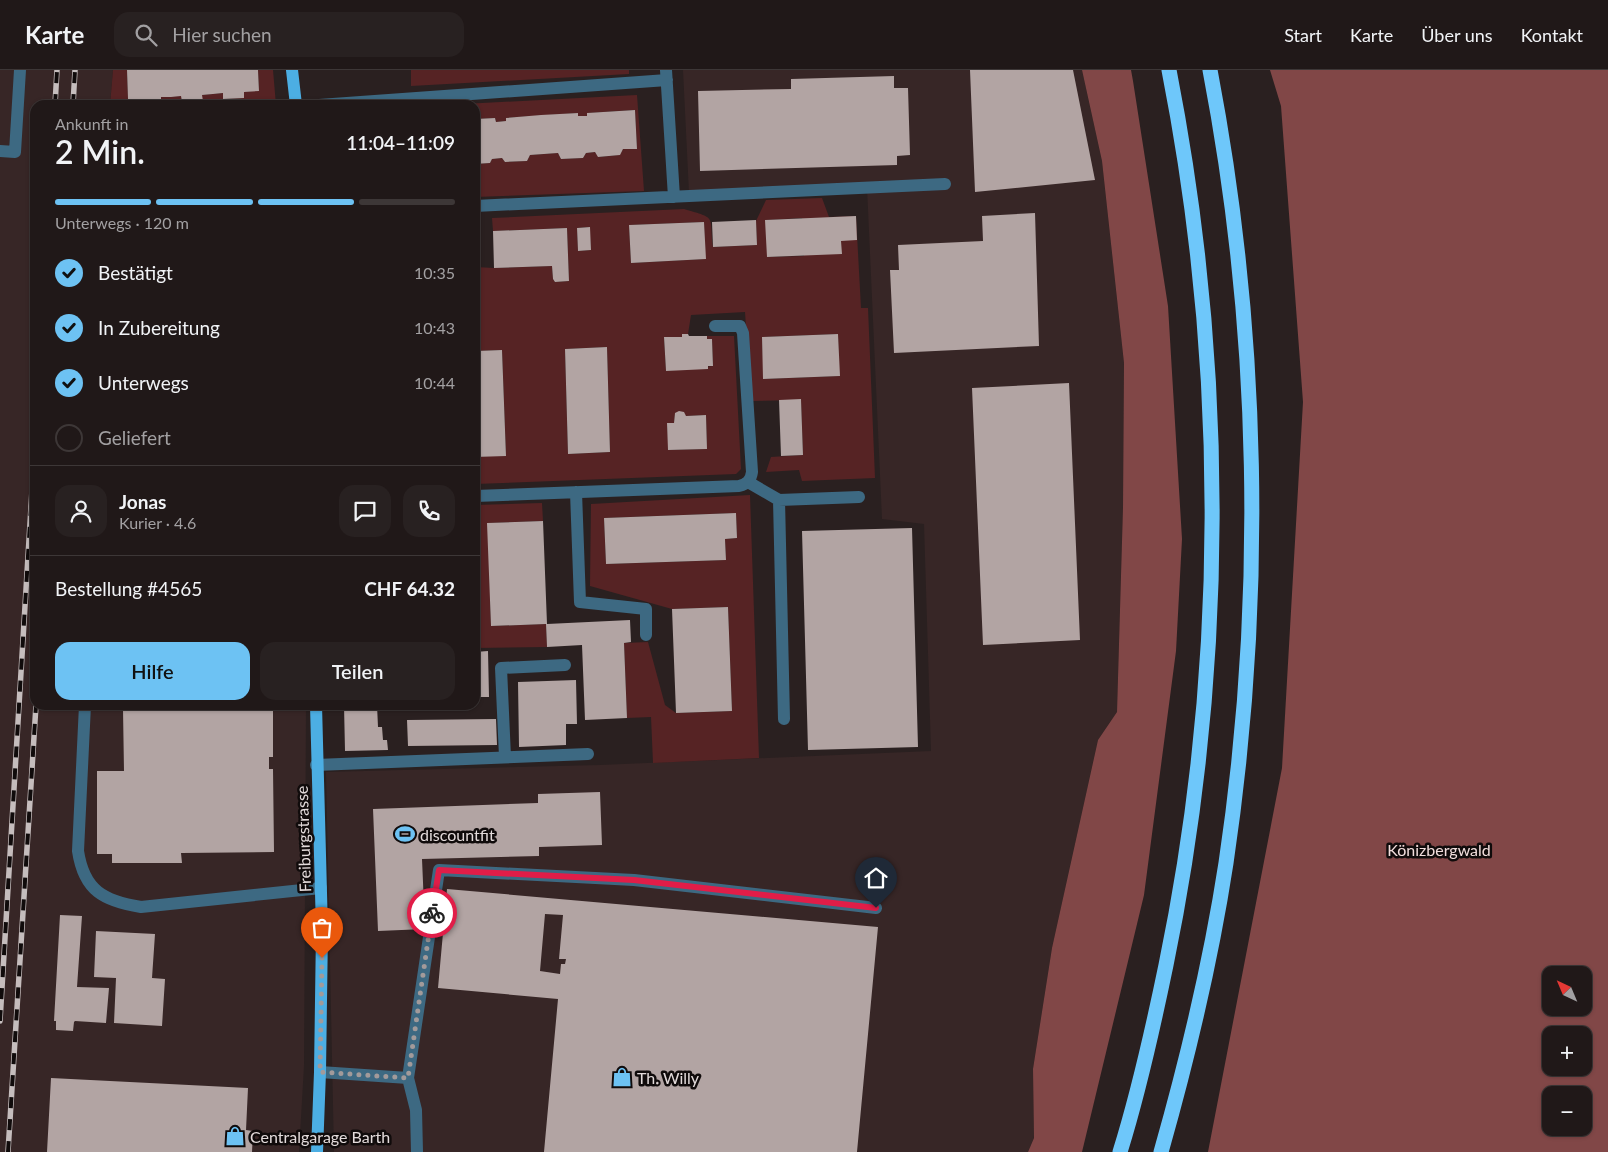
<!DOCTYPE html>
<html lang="de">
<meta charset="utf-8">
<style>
:root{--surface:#201818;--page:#282121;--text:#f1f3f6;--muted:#a2a0a2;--line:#3d3737;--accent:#6dc2f3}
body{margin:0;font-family:Lato,sans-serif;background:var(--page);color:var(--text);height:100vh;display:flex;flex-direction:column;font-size:19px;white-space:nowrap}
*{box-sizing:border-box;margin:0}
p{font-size:16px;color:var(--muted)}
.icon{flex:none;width:28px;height:28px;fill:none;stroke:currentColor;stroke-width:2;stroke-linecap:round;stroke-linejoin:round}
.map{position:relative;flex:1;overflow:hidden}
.drawer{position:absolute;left:30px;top:30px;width:450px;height:610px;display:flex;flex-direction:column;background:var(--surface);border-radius:15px;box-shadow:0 1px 4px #0004,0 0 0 1px var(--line)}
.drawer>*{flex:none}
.needle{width:32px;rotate:316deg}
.tools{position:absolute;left:1542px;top:896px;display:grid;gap:10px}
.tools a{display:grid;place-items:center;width:50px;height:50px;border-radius:10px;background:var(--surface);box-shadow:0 1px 4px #0004,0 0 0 1px var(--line);font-size:25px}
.pin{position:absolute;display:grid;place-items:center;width:42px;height:42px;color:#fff;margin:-51px -21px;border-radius:50% 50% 50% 0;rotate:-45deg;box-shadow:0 0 5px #0007}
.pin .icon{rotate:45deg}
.courier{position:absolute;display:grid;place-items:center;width:50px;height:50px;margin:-25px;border:4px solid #e11d48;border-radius:50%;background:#fff;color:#222;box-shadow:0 1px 6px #0007}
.summary em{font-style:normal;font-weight:600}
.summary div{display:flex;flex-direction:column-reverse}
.summary{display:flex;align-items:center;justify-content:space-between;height:85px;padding:0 25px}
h1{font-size:32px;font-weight:600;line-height:38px}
.bar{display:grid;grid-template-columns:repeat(4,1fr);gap:8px 5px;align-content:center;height:60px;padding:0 25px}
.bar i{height:6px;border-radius:4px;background:var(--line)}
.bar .selected{background:var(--accent)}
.bar p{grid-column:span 4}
.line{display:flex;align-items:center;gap:12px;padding:0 25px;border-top:1px solid var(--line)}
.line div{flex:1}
.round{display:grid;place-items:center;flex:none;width:52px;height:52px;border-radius:15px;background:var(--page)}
ol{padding:0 25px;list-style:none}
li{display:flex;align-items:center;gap:15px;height:55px}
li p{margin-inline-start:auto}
li .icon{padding:5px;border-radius:50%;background:var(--accent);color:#111;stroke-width:4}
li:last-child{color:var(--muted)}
li i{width:28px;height:28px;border:2px solid var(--line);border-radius:50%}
.cta{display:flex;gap:10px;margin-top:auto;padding:10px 25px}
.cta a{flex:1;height:58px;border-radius:15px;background:var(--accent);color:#111;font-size:20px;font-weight:600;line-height:58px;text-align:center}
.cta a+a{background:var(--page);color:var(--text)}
header{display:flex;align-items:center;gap:30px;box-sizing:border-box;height:70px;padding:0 25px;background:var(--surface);border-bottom:1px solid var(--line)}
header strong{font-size:24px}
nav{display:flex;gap:28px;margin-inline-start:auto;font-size:18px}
.search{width:350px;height:45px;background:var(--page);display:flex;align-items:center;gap:12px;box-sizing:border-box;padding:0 18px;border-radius:15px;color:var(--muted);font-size:19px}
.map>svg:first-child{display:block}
</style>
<header>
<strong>Karte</strong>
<div class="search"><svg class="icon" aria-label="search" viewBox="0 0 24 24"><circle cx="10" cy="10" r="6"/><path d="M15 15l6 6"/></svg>Hier suchen</div>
<nav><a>Start</a><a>Karte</a><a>Über uns</a><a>Kontakt</a></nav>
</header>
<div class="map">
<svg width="1608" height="1082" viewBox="0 0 1608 1082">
<rect width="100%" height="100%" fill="#2a2020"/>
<path fill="#372626" d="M 0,0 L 113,0 L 110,35 L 35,35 L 35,635 L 306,635 L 304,996 L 299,1082 L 0,1082 Z
M 683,0 L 1082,0 L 1102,91 L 1124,293 L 1123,437 L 1117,642 L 1098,670 L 1052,878 L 1033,999 L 1034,1068 L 1028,1082 L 334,1082 L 326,702 L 600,695 L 931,681 L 924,454 L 882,449 L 867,117 L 689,123 Z"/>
<path fill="#562324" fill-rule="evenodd" d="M 113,0 L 127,0 L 128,29 L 139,29 L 140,35 L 161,34 L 161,27 L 181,26 L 182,32 L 202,31 L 202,25 L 223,23 L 223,29 L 244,28 L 244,22 L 259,20 L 258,0 L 273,0 L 276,35 L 110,35 Z
M 411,0 L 629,0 L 629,4 L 411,16 Z
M 637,25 L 644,121 L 475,127 L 475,94 L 490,93 L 492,89 L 502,88 L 505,92 L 527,91 L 530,85 L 558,83 L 561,89 L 583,88 L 586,83 L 595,82 L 599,87 L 619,85 L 623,79 L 637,79 L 635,40 L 588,43 L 587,46 L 578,46 L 578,43 L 506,48 L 506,51 L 496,52 L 495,48 L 475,49 L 475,35 L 445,35 Z
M 822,128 L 829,147 L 856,146 L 861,238 L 868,238 L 875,408 L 802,411 L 799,400 L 766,402 L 771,387 L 803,385 L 801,330 L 751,331 L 745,242 L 691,245 L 688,264 L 682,264 L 682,267 L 664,268 L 666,301 L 713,296 L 712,269 L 707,269 L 707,266 L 734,266 L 741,399 L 736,404 L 475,414 L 475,387 L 506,385 L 502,280 L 475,281 L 475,197 L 494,198 L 552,196 L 553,209 L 555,212 L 569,211 L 567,158 L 493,161 L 492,148 L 684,139 C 718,149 709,145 713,177 L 757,175 L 756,151 L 766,130 ZM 802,148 L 804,186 L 768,187 L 766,150 ZM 704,152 L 705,189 L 631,193 L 629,155 ZM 589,157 L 591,180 L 578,181 L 577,158 ZM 838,264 L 839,306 L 764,309 L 762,267 ZM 607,277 L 610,382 L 568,384 L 565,279 ZM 675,344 L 686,346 L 706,345 L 707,379 L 669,380 L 667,353 L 674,353 Z
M 750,425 L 759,688 L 653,693 L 651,647 L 627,648 L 624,573 L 648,572 L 665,635 L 676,643 L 732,641 L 728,537 L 672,539 L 590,516 L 591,434 ZM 736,443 L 737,468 L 725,469 L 726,490 L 606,494 L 604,448 Z
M 542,433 L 543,451 L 488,453 L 491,556 L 546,554 L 547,577 L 475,578 L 475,435 Z"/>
<path fill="#814747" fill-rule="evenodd" d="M 1082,0 L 1131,0 L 1133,11 L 1168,236 L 1182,469 L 1176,581 L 1144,825 L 1082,1082 L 1028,1082 L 1034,1068 L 1033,999 L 1052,878 L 1098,670 L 1117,642 L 1123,437 L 1124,293 L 1102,91 Z
M 1270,0 L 1608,0 L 1608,1082 L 1208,1082 L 1282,698 L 1303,332 L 1281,36 ZM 1551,905 L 1584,905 L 1584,938 L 1551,938 ZM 1551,965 L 1584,965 L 1584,998 L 1551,998 ZM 1551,1025 L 1584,1025 L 1584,1058 L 1551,1058 Z"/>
<path fill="#b2a4a3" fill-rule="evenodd" d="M 127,0 L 258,0 L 259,21 L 244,22 L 244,28 L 223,29 L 223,23 L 213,24 L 202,25 L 203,31 L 182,32 L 181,26 L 171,27 L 161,27 L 161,34 L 140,35 L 139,29 L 128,29 Z
M 970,0 L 1073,0 L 1095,110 L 975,122 Z
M 894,6 L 894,18 L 908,18 L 910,85 L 897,86 L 897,95 L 700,101 L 698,21 L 791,19 L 791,9 Z
M 635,40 L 637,79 L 623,79 L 620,85 L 598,87 L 595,82 L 586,83 L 583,88 L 561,89 L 558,83 L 530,85 L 527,91 L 505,92 L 502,88 L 492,89 L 490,93 L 475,94 L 475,49 L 495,48 L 496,52 L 506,51 L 506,48 L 541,45 L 578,43 L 578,46 L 587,46 L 587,43 Z
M 1035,143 L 1039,276 L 894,283 L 890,200 L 899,200 L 898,175 L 983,171 L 982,146 Z
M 856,146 L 857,170 L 841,171 L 842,184 L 767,187 L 765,150 Z
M 756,150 L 757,175 L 713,177 L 712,152 Z
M 704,152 L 706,189 L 631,193 L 629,155 Z
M 590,157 L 591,180 L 578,181 L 577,158 Z
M 567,158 L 569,211 L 555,212 L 553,209 L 552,196 L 494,198 L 493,161 Z
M 682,264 L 688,264 L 689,266 L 707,266 L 707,269 L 712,269 L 713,296 L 708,296 L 708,299 L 666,301 L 664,267 L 682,267 Z
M 838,264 L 840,306 L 763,309 L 762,267 Z
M 607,277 L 610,382 L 568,384 L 565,279 Z
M 502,280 L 506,386 L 475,387 L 475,281 Z
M 1069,313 L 1080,570 L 983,575 L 972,318 Z
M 801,329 L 803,385 L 781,386 L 779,330 Z
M 679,341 L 684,342 L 686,346 L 706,345 L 707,379 L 668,380 L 667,353 L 674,353 L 675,343 Z
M 736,443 L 737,468 L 725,469 L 726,490 L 606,494 L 604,448 Z
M 543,451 L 547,554 L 630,550 L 631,572 L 624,573 L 627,648 L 585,650 L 582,575 L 547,577 L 546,554 L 491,556 L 487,453 Z
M 912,458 L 918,677 L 808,680 L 802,461 Z
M 728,537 L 732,641 L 676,643 L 672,539 Z
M 488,581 L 489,627 L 475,627 L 475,582 Z
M 576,610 L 577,654 L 566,654 L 566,675 L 519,677 L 518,612 Z
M 209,635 L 273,635 L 273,687 L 269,687 L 269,699 L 273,699 L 274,782 L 181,783 L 182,793 L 112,793 L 112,784 L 97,784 L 97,701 L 124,701 L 123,639 L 209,638 Z
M 344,635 L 377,635 L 378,657 L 382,657 L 383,670 L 387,670 L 388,680 L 345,681 Z
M 496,649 L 497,675 L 408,676 L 407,650 Z
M 600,722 L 602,775 L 539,777 L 539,786 L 422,789 L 425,859 L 378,861 L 373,739 L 538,733 L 538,724 Z
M 447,819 L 878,857 L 857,1082 L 544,1082 L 558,929 L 438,918 ZM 545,844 L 563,845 L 559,889 L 566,889 L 565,894 L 561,894 L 560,904 L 540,901 Z
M 60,845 L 82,846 L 77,917 L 109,918 L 106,953 L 75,951 L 74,952 L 73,961 L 56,960 L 56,951 L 54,951 Z
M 96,861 L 155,864 L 152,908 L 165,909 L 162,956 L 114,953 L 116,908 L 94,907 Z
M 51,1008 L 248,1018 L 246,1060 L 253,1061 L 252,1082 L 47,1082 Z"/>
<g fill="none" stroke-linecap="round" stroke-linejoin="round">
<path stroke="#3d6982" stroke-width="12" d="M 666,0 L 674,127
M 319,35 L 667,10
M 0,81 L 15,82 L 20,0
M 475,136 L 945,114
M 748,412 L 779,430 L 784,649
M 576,422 L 580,532 L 646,539 L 646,565
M 475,426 L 739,416 C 747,414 751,410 752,402 L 743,263 L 740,256 L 715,256
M 779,430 L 859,427
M 85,635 L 78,781 C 84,821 104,831 141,837 L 321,818
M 505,687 L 501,598 L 565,595
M 316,695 L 588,684
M 320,1002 L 408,1008 L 439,800 L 634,810 L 876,838
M 408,1008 L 416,1040 L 417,1082"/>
<path stroke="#4caee3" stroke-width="12" d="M 292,0 L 296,35
M 316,635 L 322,860 L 320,1002 L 317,1082"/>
<path stroke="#6ec7fa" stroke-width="15" d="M 1120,1082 C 1139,1021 1153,958 1166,895 C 1227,600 1227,296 1169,0
M 1161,1082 C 1188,987 1211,891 1226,793 C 1265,530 1260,261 1210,0"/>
<defs>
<path id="rail" d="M 55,35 L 57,0
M 73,35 L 75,0
M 0,951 L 35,370
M 8,1082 L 36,635"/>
</defs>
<use href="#rail" stroke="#c5bdbd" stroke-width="5.5"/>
<use href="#rail" stroke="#100b0b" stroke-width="4" stroke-dasharray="11" stroke-linecap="butt"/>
</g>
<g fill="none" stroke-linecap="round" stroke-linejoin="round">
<path stroke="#a29a9a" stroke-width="5" stroke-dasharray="0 9" d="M 322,888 L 320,1002 L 408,1008 L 432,843"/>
<path stroke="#e11d48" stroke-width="6" d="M 432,843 L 439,800 L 634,810 L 876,838"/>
</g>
<defs>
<symbol id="stadium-bare" viewBox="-9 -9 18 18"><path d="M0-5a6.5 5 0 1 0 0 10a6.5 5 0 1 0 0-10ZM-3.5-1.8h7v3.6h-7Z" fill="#6dc2f3" stroke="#100b0b" stroke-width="2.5" paint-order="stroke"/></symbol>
<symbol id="shop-bare" viewBox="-9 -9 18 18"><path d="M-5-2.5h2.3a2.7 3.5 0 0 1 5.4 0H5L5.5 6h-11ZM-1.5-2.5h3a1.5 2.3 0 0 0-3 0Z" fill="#6dc2f3" stroke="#100b0b" stroke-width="2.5" paint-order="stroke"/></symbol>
</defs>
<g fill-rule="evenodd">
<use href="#stadium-bare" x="391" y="750" width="28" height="28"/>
<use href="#shop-bare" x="608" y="993" width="28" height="28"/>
<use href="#shop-bare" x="221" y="1052" width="28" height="28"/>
</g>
<g text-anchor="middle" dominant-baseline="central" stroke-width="5" stroke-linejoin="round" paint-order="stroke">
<g font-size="16" fill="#e3dbdb" stroke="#100b0b" text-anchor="start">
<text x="420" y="764">discountfit</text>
<text x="637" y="1007">Th. Willy</text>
<text x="250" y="1066">Centralgarage Barth</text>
</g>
<g font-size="16" fill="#e3dbdb" stroke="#100b0b">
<text transform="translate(303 769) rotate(-92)">Freiburgstrasse</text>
</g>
<g font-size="16" fill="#f2dedd" stroke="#100b0b">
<text x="1439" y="779">Könizbergwald</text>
</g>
</g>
</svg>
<div class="tools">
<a><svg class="needle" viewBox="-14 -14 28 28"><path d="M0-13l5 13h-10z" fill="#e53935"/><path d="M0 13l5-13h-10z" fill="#a2a0a2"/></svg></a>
<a>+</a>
<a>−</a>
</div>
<div class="pin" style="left:322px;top:888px;background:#ea580c"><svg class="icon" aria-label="bag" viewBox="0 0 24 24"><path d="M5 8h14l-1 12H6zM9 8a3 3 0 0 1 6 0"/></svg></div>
<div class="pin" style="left:876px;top:838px;background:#1f2937"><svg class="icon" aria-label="home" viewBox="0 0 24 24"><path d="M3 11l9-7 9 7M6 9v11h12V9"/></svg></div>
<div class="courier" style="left:432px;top:843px"><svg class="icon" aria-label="bike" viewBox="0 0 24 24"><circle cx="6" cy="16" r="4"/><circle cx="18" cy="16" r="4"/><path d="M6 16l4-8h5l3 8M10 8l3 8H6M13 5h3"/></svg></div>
<section class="drawer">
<div class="summary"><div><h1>2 Min.</h1><p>Ankunft in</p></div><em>11:04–11:09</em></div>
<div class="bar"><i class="selected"></i><i class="selected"></i><i class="selected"></i><i></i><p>Unterwegs · 120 m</p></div>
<ol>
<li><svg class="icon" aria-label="check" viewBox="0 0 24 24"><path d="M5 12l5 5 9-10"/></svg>Bestätigt<p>10:35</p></li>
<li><svg class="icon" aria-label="check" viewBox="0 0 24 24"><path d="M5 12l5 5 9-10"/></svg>In Zubereitung<p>10:43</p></li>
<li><svg class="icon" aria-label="check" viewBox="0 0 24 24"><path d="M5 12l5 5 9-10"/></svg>Unterwegs<p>10:44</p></li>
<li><i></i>Geliefert</li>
</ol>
<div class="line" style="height:90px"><a class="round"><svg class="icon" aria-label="person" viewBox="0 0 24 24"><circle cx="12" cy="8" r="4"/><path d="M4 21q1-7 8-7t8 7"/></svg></a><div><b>Jonas</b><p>Kurier · 4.6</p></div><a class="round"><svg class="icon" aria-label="chat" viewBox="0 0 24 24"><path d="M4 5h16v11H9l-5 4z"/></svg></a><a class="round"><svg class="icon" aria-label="phone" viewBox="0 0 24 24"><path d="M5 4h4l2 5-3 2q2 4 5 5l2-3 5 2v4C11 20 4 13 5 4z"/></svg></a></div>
<div class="line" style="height:65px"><div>Bestellung #4565</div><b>CHF 64.32</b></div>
<div class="cta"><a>Hilfe</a><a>Teilen</a></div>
</section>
</div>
